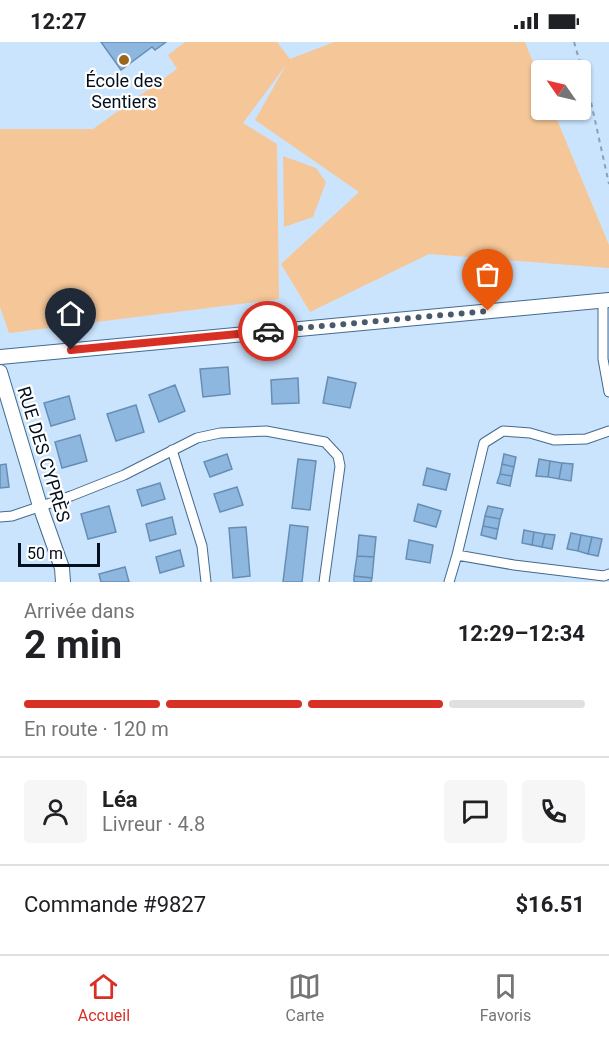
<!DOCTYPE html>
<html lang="fr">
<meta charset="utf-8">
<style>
:root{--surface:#fff;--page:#f6f6f6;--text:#202124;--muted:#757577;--line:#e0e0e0;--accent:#d93025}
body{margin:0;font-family:Roboto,sans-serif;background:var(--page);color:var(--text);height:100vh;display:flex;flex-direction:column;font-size:22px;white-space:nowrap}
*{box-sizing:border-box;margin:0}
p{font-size:20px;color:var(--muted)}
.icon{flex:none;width:33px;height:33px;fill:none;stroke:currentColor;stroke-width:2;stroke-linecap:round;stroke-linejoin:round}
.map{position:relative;height:540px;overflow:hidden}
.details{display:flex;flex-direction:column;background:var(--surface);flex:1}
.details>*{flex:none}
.needle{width:39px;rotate:304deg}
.fabs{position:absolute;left:531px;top:18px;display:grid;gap:12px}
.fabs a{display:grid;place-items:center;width:60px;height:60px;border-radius:6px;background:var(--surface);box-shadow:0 2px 4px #0004;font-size:30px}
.scale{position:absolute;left:18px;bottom:15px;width:82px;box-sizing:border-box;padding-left:6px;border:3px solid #02101e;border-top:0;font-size:16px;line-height:21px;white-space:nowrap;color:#02101e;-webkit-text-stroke:4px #fff;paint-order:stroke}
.pin{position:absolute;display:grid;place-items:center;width:51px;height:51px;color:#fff;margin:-62px -26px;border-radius:50% 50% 50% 0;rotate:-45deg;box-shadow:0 0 6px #0007}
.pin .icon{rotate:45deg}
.courier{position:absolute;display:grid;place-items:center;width:60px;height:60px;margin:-30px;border:4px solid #d93025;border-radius:50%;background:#fff;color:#222;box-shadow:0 2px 8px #0007}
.headline em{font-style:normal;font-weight:700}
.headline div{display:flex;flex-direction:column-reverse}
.headline{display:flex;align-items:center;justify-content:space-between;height:102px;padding:0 24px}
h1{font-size:39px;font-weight:700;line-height:45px}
.bar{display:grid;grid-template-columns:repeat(4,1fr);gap:9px 6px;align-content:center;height:72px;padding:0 24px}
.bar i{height:8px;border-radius:4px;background:var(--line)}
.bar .selected{background:var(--accent)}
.bar p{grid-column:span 4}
.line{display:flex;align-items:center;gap:15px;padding:0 24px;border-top:2px solid var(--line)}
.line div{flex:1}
.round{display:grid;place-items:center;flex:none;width:63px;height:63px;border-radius:6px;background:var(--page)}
.status{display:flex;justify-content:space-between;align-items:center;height:42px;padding:0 30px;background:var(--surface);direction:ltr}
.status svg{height:16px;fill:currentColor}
.menu{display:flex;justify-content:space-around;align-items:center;height:84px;border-top:2px solid var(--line);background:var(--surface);font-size:16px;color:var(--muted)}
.menu a{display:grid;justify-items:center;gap:3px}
.menu .selected{color:var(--accent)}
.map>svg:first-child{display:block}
</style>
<div class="status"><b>12:27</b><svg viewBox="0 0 49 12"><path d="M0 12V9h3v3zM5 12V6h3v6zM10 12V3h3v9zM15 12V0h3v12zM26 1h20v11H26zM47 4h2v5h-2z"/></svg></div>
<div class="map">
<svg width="609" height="540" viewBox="0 0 609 540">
<rect width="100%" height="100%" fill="#cae4fd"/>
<path fill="#f5c798" d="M 185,0 L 277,0 L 290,17 L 334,0 L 525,0 L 541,40 L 542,68 L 553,68 L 609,203 L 609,226 L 429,212 L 310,270 L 281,222 L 359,150 L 255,78 L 286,23 L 243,81 L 277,102 L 279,257 L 9,291 L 0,265 L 0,87 L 93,87 L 177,27 L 168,13 Z
M 283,114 L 316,126 L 326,140 L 313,175 L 284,185 Z"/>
<path fill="#8db7de" stroke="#668eb4" stroke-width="1.5" d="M 101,0 L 166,0 L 155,8 L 152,5 L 121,28 Z
M 228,325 L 230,352 L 203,355 L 200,327 Z
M 328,335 L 356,341 L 350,366 L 323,361 Z
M 298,336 L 299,361 L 272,362 L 271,338 Z
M 175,343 L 185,369 L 159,380 L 149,353 Z
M 69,354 L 75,377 L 51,384 L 44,361 Z
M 136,363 L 144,390 L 116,399 L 107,372 Z
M 80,393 L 87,419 L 62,426 L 55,400 Z
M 227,412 L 232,427 L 210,435 L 204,420 Z
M 504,412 L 516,415 L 514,425 L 502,422 Z
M 298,417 L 316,419 L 310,468 L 292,466 Z
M 539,417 L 550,419 L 548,435 L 536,434 Z
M 550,419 L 562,421 L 559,437 L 548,435 Z
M 562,421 L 573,422 L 571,439 L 559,437 Z
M 6,422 L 9,445 L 0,446 L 0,423 Z
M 502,422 L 514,425 L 512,434 L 500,432 Z
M 427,426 L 450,432 L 446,448 L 423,443 Z
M 500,432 L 512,434 L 510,444 L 497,441 Z
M 160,441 L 165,457 L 142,464 L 137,448 Z
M 237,445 L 243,463 L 220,470 L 214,452 Z
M 418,462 L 441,469 L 436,485 L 414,479 Z
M 109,464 L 116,490 L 88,497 L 81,472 Z
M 488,464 L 503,467 L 500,477 L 485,474 Z
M 485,474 L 500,477 L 498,487 L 483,484 Z
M 172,475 L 176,492 L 150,499 L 146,482 Z
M 290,483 L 308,485 L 302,540 L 283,540 Z
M 483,484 L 498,487 L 496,497 L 481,493 Z
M 246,485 L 250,534 L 233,536 L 229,486 Z
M 524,488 L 534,490 L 532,503 L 522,501 Z
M 534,490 L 545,492 L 542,505 L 532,503 Z
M 571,491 L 581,493 L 578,509 L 567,507 Z
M 545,492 L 555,493 L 552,507 L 542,505 Z
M 359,493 L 376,495 L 374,515 L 357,514 Z
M 581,493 L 592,495 L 588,512 L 578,509 Z
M 592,495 L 602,497 L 598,514 L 588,512 Z
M 409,498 L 433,503 L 430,521 L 406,517 Z
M 180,508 L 184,524 L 160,531 L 156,515 Z
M 357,514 L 374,515 L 372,536 L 354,534 Z
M 125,525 L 129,540 L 101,540 L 99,532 Z
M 354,534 L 372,536 L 371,540 L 354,540 Z"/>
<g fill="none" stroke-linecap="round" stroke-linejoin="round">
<defs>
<path id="street" d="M 603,259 L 603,317 L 609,350
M 172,408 L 202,504 L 206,540
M 0,475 L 12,474 L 71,454 L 124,433 L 197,396 L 220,391 L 266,389 L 325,400 L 338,414 L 340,424 L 324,540
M 457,513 L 514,523 L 604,534 L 609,532
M 449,540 L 457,513 L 484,401 L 503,389 L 530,391 L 554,398 L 586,397 L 609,389"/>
<path id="secondary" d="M 0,315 L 609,258
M 0,330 L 40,464 L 62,526 L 63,540"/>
</defs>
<use href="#street" stroke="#436a8e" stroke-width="11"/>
<use href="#secondary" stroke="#436a8e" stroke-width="16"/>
<path stroke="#8aa0b6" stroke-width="2" stroke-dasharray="4.5 4.5" stroke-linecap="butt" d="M 574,0 L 589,51 L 609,142"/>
<use href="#street" stroke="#fff" stroke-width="9"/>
<use href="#secondary" stroke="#fff" stroke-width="14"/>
</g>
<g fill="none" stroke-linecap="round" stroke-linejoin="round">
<path stroke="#485a6c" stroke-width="6" stroke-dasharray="0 10.8" d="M 268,289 L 488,269"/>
<path stroke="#d93025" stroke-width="8" d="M 71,308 L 268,289"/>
</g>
<circle fill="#9c6520" stroke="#fff" stroke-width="2" cx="124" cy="18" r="6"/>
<g text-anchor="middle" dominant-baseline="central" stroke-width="4.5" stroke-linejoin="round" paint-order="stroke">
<g font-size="18" fill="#02101e" stroke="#fff">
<text x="124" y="38">École des<tspan x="124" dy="21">Sentiers</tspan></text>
</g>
<g font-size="18" fill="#02101e" stroke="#fff">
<text transform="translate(44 412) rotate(73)">RUE DES CYPRÈS</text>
</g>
</g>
</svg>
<div class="fabs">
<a><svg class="needle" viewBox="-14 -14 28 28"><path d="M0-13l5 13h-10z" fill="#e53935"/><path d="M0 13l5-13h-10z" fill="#757577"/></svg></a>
</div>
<div class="scale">50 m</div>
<div class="pin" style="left:488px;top:269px;background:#ea580c"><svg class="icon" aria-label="bag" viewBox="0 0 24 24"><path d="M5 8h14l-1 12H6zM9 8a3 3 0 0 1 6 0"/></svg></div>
<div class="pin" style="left:71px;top:308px;background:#1f2937"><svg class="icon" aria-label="home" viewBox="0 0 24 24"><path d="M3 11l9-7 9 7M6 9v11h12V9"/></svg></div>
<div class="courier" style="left:268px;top:289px"><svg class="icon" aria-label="car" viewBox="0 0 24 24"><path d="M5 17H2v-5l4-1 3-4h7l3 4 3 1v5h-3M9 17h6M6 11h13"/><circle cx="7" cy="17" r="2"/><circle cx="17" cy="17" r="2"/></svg></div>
</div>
<section class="details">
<div class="headline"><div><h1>2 min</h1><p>Arrivée dans</p></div><em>12:29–12:34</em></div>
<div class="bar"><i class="selected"></i><i class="selected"></i><i class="selected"></i><i></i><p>En route · 120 m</p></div>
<div class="line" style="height:108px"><a class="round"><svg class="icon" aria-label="person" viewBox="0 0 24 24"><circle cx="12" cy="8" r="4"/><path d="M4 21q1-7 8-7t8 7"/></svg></a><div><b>Léa</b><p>Livreur · 4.8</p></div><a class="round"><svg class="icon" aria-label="chat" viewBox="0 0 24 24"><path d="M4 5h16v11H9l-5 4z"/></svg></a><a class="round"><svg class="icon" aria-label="phone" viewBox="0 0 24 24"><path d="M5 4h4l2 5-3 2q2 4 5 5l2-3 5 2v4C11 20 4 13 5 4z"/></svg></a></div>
<div class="line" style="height:78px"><div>Commande #9827</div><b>$16.51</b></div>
</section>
<nav class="menu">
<a class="selected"><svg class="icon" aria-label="home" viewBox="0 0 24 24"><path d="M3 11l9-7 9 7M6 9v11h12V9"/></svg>Accueil</a>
<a><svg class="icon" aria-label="map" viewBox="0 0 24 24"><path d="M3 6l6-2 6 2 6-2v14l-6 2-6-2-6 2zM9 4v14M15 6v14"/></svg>Carte</a>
<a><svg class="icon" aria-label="saved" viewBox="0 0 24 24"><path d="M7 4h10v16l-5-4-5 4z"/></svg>Favoris</a>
</nav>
